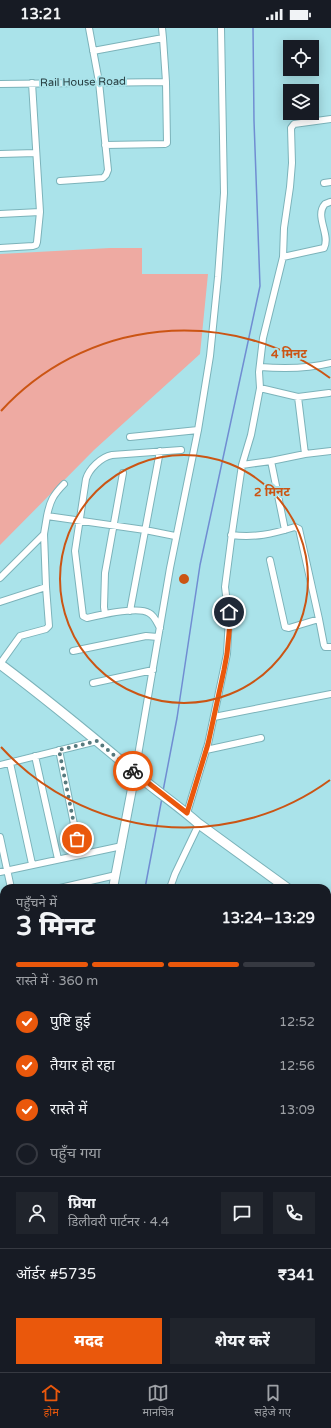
<!DOCTYPE html>
<html lang="hi">
<meta charset="utf-8">
<style>
:root{--surface:#171b24;--page:#20242c;--text:#f1f3f6;--muted:#9ea1a6;--line:#363941;--accent:#ea580c}
body{margin:0;font-family:"Varela Round","Noto Sans Devanagari",sans-serif;background:var(--page);color:var(--text);height:100vh;display:flex;flex-direction:column;font-size:15px;white-space:nowrap}
*{box-sizing:border-box;margin:0}
p{font-size:13px;color:var(--muted)}
.icon{flex:none;width:22px;height:22px;fill:none;stroke:currentColor;stroke-width:2;stroke-linecap:round;stroke-linejoin:round}
.map{position:relative;flex:1;overflow:hidden}
.side{position:absolute;left:0px;top:856px;width:331px;height:488px;display:flex;flex-direction:column;background:var(--surface);border-radius:12px 12px 0 0;box-shadow:0 2px 10px #0003}
.side>*{flex:none}
.fabs{position:absolute;left:283px;top:12px;display:grid;gap:8px}
.fabs a{display:grid;place-items:center;width:36px;height:36px;border-radius:0px;background:var(--surface);box-shadow:0 2px 10px #0003;font-size:20px}
.pin{position:absolute;display:grid;place-items:center;width:34px;height:34px;color:#fff;margin:-17px;border:2px solid #fff;border-radius:50%;box-shadow:0 1px 4px #0007}
.courier{position:absolute;display:grid;place-items:center;width:40px;height:40px;margin:-20px;border:3px solid #ea580c;border-radius:50%;background:#fff;color:#222;box-shadow:0 1px 5px #0007}
.overview em{font-style:normal;font-weight:800}
.overview div{display:flex;flex-direction:column-reverse}
.overview{display:flex;align-items:center;justify-content:space-between;height:68px;padding:0 16px}
h1{font-size:26px;font-weight:800;line-height:30px}
.bar{display:grid;grid-template-columns:repeat(4,1fr);gap:6px 4px;align-content:center;height:48px;padding:0 16px}
.bar i{height:5px;border-radius:3px;background:var(--line)}
.bar .active{background:var(--accent)}
.bar p{grid-column:span 4}
.line{display:flex;align-items:center;gap:10px;padding:0 16px;border-top:1px solid var(--line)}
.line div{flex:1}
.round{display:grid;place-items:center;flex:none;width:42px;height:42px;border-radius:0px;background:var(--page)}
ol{padding:0 16px;list-style:none}
li{display:flex;align-items:center;gap:12px;height:44px}
li p{margin-inline-start:auto}
li .icon{padding:4px;border-radius:50%;background:var(--accent);color:#fff;stroke-width:4}
li:last-child{color:var(--muted)}
li i{width:22px;height:22px;border:2px solid var(--line);border-radius:50%}
.action{display:flex;gap:8px;margin-top:auto;padding:8px 16px}
.action a{flex:1;height:46px;border-radius:0px;background:var(--accent);color:#fff;font-size:16px;font-weight:800;line-height:46px;text-align:center}
.action a+a{background:var(--page);color:var(--text)}
.status{display:flex;justify-content:space-between;align-items:center;height:28px;padding:0 20px;background:var(--surface);direction:ltr}
.status svg{height:11px;fill:currentColor}
.tab-bar{display:flex;justify-content:space-around;align-items:center;height:56px;border-top:1px solid var(--line);background:var(--surface);font-size:11px;color:var(--muted)}
.tab-bar a{display:grid;justify-items:center;gap:2px}
.tab-bar .active{color:var(--accent)}
.map>svg:first-child{display:block}
</style>
<div class="status"><b>13:21</b><svg viewBox="0 0 49 12"><path d="M0 12V9h3v3zM5 12V6h3v6zM10 12V3h3v9zM15 12V0h3v12zM26 1h20v11H26zM47 4h2v5h-2z"/></svg></div>
<div class="map">
<svg width="331" height="1344" viewBox="0 0 331 1344">
<rect width="100%" height="100%" fill="#aae3ea"/>
<path fill="#eeaaa2" d="M 110,220 L 142,220 L 142,246 L 208,246 L 200,326 L 94,422 L 0,517 L 0,226 Z"/>
<g fill="none" stroke-linecap="round" stroke-linejoin="round">
<path stroke="#708dd2" stroke-width="1.5" d="M 163,763 L 177,690 L 200,537 L 260,258 L 254,93 L 253,0
M 145,860 L 162,770
M 53,1344 L 53,1340"/>
<defs>
<path id="minor" d="M 93,23 L 163,10 L 162,0
M 0,56 L 166,54
M 105,117 L 165,116 L 167,115 L 166,54 L 163,10
M 0,126 L 36,125
M 60,153 L 103,150 L 106,147 L 108,142 L 99,54 L 89,0
M 324,155 L 331,154
M 0,186 L 40,184
M 0,220 L 33,218 L 36,217 L 37,214 L 40,184 L 32,55
M 283,229 L 324,220 C 331,207 314,188 325,176 L 330,174
M 260,339 C 284,341 307,341 331,335
M 260,360 L 298,369 L 329,365
M 298,369 L 305,426
M 130,409 L 198,402
M 271,433 L 305,426 L 331,423
M 242,437 L 271,433 L 285,502
M 47,488 C 50,473 53,467 64,456
M 231,507 C 255,510 272,506 295,499 L 299,501 L 319,591 L 289,600 L 285,599 L 270,532
M 0,550 L 44,506
M 0,574 L 46,559
M 130,583 L 160,423
M 105,586 L 104,579 L 105,545 L 123,445
M 319,591 L 324,617 L 325,619 L 331,619
M 160,600 C 157,595 155,588 149,585 C 138,578 100,587 87,590 L 83,588 L 75,523 L 86,451 C 89,441 101,429 112,427 L 181,422
M 73,623 L 146,608 L 158,609
M 0,636 L 20,608 L 46,601 L 49,598 L 46,559 L 44,506 L 47,488 L 145,502 L 175,508
M 93,655 L 153,642
M 214,689 L 331,666
M 59,722 L 80,826
M 206,722 L 261,710
M 35,728 L 58,831
M 10,735 L 32,836
M 0,737 L 97,713
M 135,745 L 170,540 L 198,402 L 210,328 L 218,249 L 224,165 L 221,0
M 187,785 L 208,716 L 227,626 L 229,589 L 227,575 L 225,559 L 232,505 L 242,437 L 251,407 L 260,360 L 259,344 L 263,310 L 283,229 L 284,200 L 290,159 L 292,135 L 291,100 L 294,96 L 331,91
M 0,809 L 11,860
M 0,844 L 122,818
M 60,860 L 116,847
M 170,860 L 175,846 L 199,796
M 0,874 L 4,873
M 327,877 L 331,871
M 0,904 L 4,903
M 327,929 L 331,924
M 0,932 L 4,931
M 0,959 L 4,959
M 327,974 L 331,973
M 0,999 L 4,998
M 0,1023 L 4,1023
M 327,1025 L 331,1024
M 0,1097 L 4,1098
M 327,1100 L 331,1099
M 0,1135 L 4,1136
M 327,1185 L 331,1203
M 0,1217 L 4,1219
M 0,1252 L 4,1253
M 0,1287 L 4,1289
M 327,1289 L 331,1289
M 0,1314 L 4,1316
M 0,1331 L 4,1332
M 111,1340 L 112,1344
M 148,1340 L 149,1344
M 273,1340 L 274,1344
M 75,1344 L 76,1340
M 182,1344 L 200,1340"/>
<path id="tertiary" d="M 113,860 L 135,745
M 25,1344 L 26,1340"/>
<path id="secondary" d="M 0,636 C 48,672 94,710 140,749 C 159,765 180,779 199,796 L 287,860
M 327,889 L 331,892"/>
</defs>
<use href="#minor" stroke="#7cb3ba" stroke-width="8"/>
<use href="#tertiary" stroke="#7cb3ba" stroke-width="10"/>
<use href="#secondary" stroke="#7cb3ba" stroke-width="11"/>
<use href="#minor" stroke="#fff" stroke-width="6"/>
<use href="#tertiary" stroke="#fff" stroke-width="8"/>
<use href="#secondary" stroke="#fff" stroke-width="9"/>
</g>
<g fill="none" stroke-linecap="round" stroke-linejoin="round">
<path stroke="#56797d" stroke-width="4" stroke-dasharray="0 7.2" d="M 77,811 L 59,722 L 97,713 L 133,743"/>
<path stroke="#ea580c" stroke-width="5" d="M 133,743 L 187,785 L 208,716 L 224,642 L 227,626 L 230,595 L 229,584"/>
</g>
<g fill="none" stroke="#cb5514" stroke-width="2">
<circle cx="184" cy="551" r="124"/>
<path d="M330 752A248 248 0 0 1 1 719M1 383A248 248 0 0 1 330 350"/>
</g>
<g text-anchor="middle" dominant-baseline="central" stroke-width="4" stroke-linejoin="round" paint-order="stroke">
<g font-size="11" fill="#294043" stroke="#aae3ea">
<text transform="translate(83 54) rotate(-1)">Rail House Road</text>
</g>
</g>
<circle cx="184" cy="551" r="6" fill="#cb5514" stroke="#aae3ea" stroke-width="2"/>
<g font-size="12" text-anchor="middle" font-weight="bold" fill="#cb5514" stroke="#aae3ea" stroke-width="4" stroke-linejoin="round" paint-order="stroke">
<text x="289" y="330">4 मिनट</text>
<text x="272" y="468">2 मिनट</text>
</g>
</svg>
<div class="fabs">
<a><svg class="icon" aria-label="locate" viewBox="0 0 24 24"><circle cx="12" cy="12" r="6"/><path d="M12 2v4M12 18v4M2 12h4M18 12h4"/></svg></a>
<a><svg class="icon" aria-label="layers" viewBox="0 0 24 24"><path d="M12 4l9 5-9 5-9-5zM3 14l9 5 9-5"/></svg></a>
</div>
<div class="pin" style="left:77px;top:811px;background:#ea580c"><svg class="icon" aria-label="bag" viewBox="0 0 24 24"><path d="M5 8h14l-1 12H6zM9 8a3 3 0 0 1 6 0"/></svg></div>
<div class="pin" style="left:229px;top:584px;background:#1f2937"><svg class="icon" aria-label="home" viewBox="0 0 24 24"><path d="M3 11l9-7 9 7M6 9v11h12V9"/></svg></div>
<div class="courier" style="left:133px;top:743px"><svg class="icon" aria-label="bike" viewBox="0 0 24 24"><circle cx="6" cy="16" r="4"/><circle cx="18" cy="16" r="4"/><path d="M6 16l4-8h5l3 8M10 8l3 8H6M13 5h3"/></svg></div>
<section class="side">
<div class="overview"><div><h1>3 मिनट</h1><p>पहुँचने में</p></div><em>13:24–13:29</em></div>
<div class="bar"><i class="active"></i><i class="active"></i><i class="active"></i><i></i><p>रास्ते में · 360 m</p></div>
<ol>
<li><svg class="icon" aria-label="check" viewBox="0 0 24 24"><path d="M5 12l5 5 9-10"/></svg>पुष्टि हुई<p>12:52</p></li>
<li><svg class="icon" aria-label="check" viewBox="0 0 24 24"><path d="M5 12l5 5 9-10"/></svg>तैयार हो रहा<p>12:56</p></li>
<li><svg class="icon" aria-label="check" viewBox="0 0 24 24"><path d="M5 12l5 5 9-10"/></svg>रास्ते में<p>13:09</p></li>
<li><i></i>पहुँच गया</li>
</ol>
<div class="line" style="height:72px"><a class="round"><svg class="icon" aria-label="person" viewBox="0 0 24 24"><circle cx="12" cy="8" r="4"/><path d="M4 21q1-7 8-7t8 7"/></svg></a><div><b>प्रिया</b><p>डिलीवरी पार्टनर · 4.4</p></div><a class="round"><svg class="icon" aria-label="chat" viewBox="0 0 24 24"><path d="M4 5h16v11H9l-5 4z"/></svg></a><a class="round"><svg class="icon" aria-label="phone" viewBox="0 0 24 24"><path d="M5 4h4l2 5-3 2q2 4 5 5l2-3 5 2v4C11 20 4 13 5 4z"/></svg></a></div>
<div class="line" style="height:52px"><div>ऑर्डर #5735</div><b>₹341</b></div>
<div class="action"><a>मदद</a><a>शेयर करें</a></div>
</section>
</div>
<nav class="tab-bar">
<a class="active"><svg class="icon" aria-label="home" viewBox="0 0 24 24"><path d="M3 11l9-7 9 7M6 9v11h12V9"/></svg>होम</a>
<a><svg class="icon" aria-label="map" viewBox="0 0 24 24"><path d="M3 6l6-2 6 2 6-2v14l-6 2-6-2-6 2zM9 4v14M15 6v14"/></svg>मानचित्र</a>
<a><svg class="icon" aria-label="saved" viewBox="0 0 24 24"><path d="M7 4h10v16l-5-4-5 4z"/></svg>सहेजे गए</a>
</nav>
